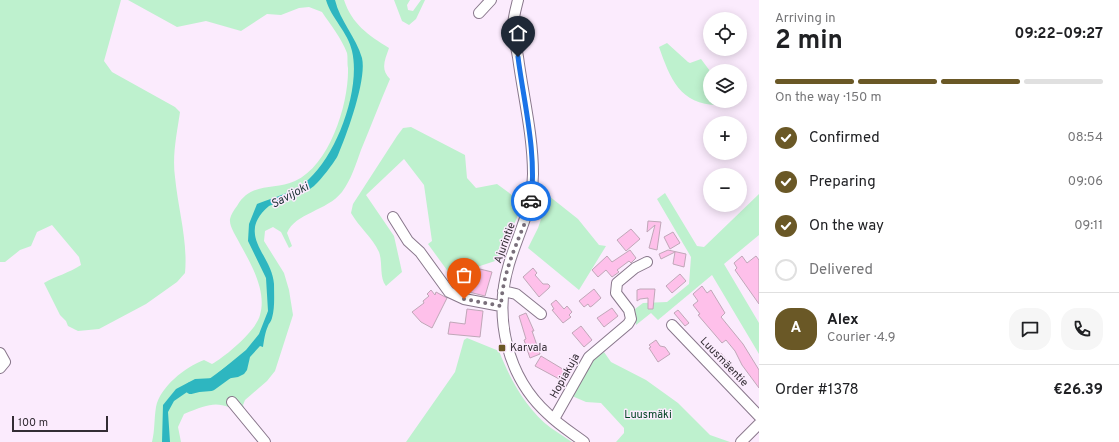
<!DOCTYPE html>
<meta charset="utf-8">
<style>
:root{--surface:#fff;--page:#f6f6f6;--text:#202124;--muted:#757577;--line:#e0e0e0;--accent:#6a5826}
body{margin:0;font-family:Overpass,sans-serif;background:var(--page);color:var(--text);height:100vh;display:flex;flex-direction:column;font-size:15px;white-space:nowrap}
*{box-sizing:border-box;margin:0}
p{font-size:13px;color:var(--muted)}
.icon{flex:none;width:22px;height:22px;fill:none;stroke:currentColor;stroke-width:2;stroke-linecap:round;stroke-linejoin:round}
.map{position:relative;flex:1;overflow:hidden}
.sheet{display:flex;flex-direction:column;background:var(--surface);width:360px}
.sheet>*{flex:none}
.tools{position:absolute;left:703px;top:12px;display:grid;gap:8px}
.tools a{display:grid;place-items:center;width:44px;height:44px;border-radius:50%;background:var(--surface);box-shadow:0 2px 10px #0003;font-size:20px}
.scale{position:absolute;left:12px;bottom:10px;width:96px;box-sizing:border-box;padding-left:4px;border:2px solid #332c34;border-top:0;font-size:11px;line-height:14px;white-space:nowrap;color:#332c34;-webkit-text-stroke:3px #fbebfd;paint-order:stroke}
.pin{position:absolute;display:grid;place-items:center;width:34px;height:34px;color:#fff;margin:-41px -17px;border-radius:50% 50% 50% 0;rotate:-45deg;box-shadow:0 0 4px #0007}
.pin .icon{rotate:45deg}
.courier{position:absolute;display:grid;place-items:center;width:40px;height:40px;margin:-20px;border:3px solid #1a73e8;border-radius:50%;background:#fff;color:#222;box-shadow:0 1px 5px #0007}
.summary em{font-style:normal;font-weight:700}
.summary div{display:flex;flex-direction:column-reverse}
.summary{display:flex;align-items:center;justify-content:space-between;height:68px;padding:0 16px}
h1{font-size:26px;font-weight:700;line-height:30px}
.bar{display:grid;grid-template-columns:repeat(4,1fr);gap:6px 4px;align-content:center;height:48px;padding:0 16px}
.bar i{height:5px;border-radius:3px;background:var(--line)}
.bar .active{background:var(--accent)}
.bar p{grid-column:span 4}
.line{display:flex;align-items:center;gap:10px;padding:0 16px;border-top:1px solid var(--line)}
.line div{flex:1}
.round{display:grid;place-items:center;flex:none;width:42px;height:42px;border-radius:16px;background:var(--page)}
ol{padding:0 16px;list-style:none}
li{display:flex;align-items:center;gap:12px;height:44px}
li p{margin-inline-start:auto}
li .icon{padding:4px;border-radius:50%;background:var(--accent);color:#fff;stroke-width:4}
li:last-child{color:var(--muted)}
li i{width:22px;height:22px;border:2px solid var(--line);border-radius:50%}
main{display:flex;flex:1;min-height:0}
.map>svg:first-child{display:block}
</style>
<main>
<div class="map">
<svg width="759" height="442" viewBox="0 0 759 442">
<rect width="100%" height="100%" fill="#fbebfd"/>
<path fill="#bef1ce" d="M 0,0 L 121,0 L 104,61 L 112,72 L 175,107 L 180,112 C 177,133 172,155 175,177 C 178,209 188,241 185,273 L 177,282 L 146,304 L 99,329 L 78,331 L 68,326 L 66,321 L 60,315 L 44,283 C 56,276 69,273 81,265 L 79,257 L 52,225 L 37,232 L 31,246 L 20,250 L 5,262 L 0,262 Z
M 128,0 L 344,0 C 352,24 368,35 389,48 C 385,60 380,69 390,79 C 380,102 371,126 361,150 C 356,164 351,180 342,192 C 327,211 295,213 287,233 L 292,246 L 289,248 L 281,232 L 273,227 L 265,231 L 264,241 L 284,273 L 289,290 L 293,315 L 275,371 L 267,381 L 245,400 L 243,405 L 247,416 C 218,400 214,402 184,414 L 178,427 L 181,442 L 152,442 C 155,430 154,419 156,407 C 160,387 185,367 204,360 L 212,364 C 226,356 256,331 260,315 C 267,291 251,264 240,244 C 237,237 229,227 230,219 C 231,214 234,210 237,206 C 251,181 274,191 295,181 C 330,165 349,103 348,68 C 347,64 348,57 347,53 C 342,39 330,24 322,12 L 309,7 L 299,8 L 281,15 L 267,14 L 241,31 L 206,21 L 177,27 Z
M 394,0 L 410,0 L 407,5 L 408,10 L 413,11 L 421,0 L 425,0 L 416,19 L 409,25 L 402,21 Z
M 667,43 L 688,62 L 690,63 L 701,59 L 710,71 L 710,101 L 721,101 L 718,105 C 680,105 670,78 659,47 Z
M 411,127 L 465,155 L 467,178 L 476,188 L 497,184 L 520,201 L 520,211 L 498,260 L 459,273 L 457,284 L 428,244 L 432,241 L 424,185 L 404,159 L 366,195 L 394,236 L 402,272 L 386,286 C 379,277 383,263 379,252 C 372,237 359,227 351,213 L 353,204 L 397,136 L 403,128 Z
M 665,193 L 697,246 L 704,247 L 759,194 L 759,235 L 724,264 L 759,323 L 759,354 L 712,275 L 658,320 L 651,313 L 636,325 L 635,309 L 643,303 L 667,302 L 689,284 L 691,257 L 657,199 Z
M 549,196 L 578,219 L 599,245 L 606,246 L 579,290 L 528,248 L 538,228 Z
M 467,338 L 499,351 C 510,379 526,409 551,428 C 558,433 565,437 572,442 L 406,442 L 455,372 L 464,340 Z
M 604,352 L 611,362 L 646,380 L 678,403 L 710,435 L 730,442 L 616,442 L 624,433 L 624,428 L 601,403 L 586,402 L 572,396 L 594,358 Z"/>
<path fill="#2eb6c0" d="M 326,0 L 335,0 C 340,21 356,37 362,58 C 367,79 347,134 338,155 C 335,162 319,182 314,186 C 302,196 283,200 269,206 C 235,235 272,254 274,284 C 274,295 275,308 272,318 C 271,322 269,323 268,326 C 265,332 264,341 263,347 L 260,346 L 250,357 L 247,370 L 244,374 L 238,377 L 219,380 L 190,390 L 174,401 L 168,412 L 170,442 L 162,442 L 163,405 L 176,389 L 195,379 L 214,378 L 218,373 L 246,350 L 259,334 L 268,311 L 266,278 L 248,241 L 249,224 L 257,204 C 274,197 297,192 309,179 C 337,154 361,89 352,51 C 348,32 331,18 326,0 Z"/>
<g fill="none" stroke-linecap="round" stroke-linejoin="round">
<path stroke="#2eb6c0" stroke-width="12" d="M 191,388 L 199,386 L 211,385 L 233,369"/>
</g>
<path fill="#fec0ea" stroke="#c0a7b8" d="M 648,221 L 661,222 L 657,250 L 649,248 L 655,225 L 647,232 Z
M 631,229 L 640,239 L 626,251 L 617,240 Z
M 673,232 L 680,243 L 670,249 L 664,237 Z
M 630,250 L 636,258 L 631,263 L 629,261 L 617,270 L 619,272 L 612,277 L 606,270 L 598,277 L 592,270 L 607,256 L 612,262 Z
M 668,250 L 686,254 L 684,267 L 673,264 L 675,252 L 661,259 L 659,254 Z
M 742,256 L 747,263 L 756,256 L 759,260 L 759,304 L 735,270 L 737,268 L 734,263 Z
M 533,268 L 537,273 L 535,275 L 543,284 L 548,284 L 550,286 L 549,288 L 539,297 L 523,277 Z
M 480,269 L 492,272 L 485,296 L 457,289 L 459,276 L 478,276 Z
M 680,274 L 686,281 L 672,293 L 666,286 Z
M 702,286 L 707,293 L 711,290 L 714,295 L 725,313 L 721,317 L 743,344 L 759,370 L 759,388 L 742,365 L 735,351 L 726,340 L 722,343 L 698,315 L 700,314 L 693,305 L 698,301 L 693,294 Z
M 594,289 L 601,298 L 592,306 L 590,307 L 588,304 L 584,307 L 579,301 Z
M 640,289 L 655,289 L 653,309 L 648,309 L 648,298 L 640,299 L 637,301 L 637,290 Z
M 431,290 L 435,295 L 436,292 L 447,298 L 432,328 L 421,322 L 412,312 L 424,303 L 423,301 L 429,296 L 427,294 Z
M 556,300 L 564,309 L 567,306 L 572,312 L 569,315 L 571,317 L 563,323 L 552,310 L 554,309 L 551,304 Z
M 612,308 L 618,316 L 604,327 L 597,318 Z
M 467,309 L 483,311 L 480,337 L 448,334 L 450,322 L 465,324 Z
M 678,310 L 689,323 L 685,326 L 674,313 Z
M 526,313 L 534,331 L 532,331 L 540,354 L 530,358 L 524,340 L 526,339 L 519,316 Z
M 581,326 L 592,340 L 584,347 L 572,333 Z
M 656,340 L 660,346 L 665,347 L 670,354 L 658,362 L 649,348 L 651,347 L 649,345 Z
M 721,353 L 737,372 L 732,376 L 716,357 Z
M 541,356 L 566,371 L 561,380 L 535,366 Z"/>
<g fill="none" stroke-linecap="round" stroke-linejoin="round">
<defs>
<path id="minor" d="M 518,0 C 516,8 513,18 513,27 C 514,37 516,47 518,57 C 523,95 533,135 533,174 C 532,211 519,231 509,264 C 493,317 507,377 548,414 C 559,425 572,433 584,442
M 479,13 L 491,0
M 393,217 L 408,241 L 420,252 L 449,292 L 464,299 L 501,306
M 503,291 L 516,294 L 541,314
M 672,325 L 759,416
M 0,353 L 5,362 L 0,368
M 232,402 L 265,442
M 554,419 L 589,357 L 628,324 L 631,319 L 629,310 L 616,293 L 617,283 L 635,268 L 647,262
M 741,442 L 759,424"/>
</defs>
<use href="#minor" stroke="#88778b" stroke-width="12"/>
<use href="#minor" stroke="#fff" stroke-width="10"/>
</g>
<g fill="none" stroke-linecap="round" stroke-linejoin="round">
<path stroke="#796f7a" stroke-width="4" stroke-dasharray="0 7.2" d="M 464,299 L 501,306 C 502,285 508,265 516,245 C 521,231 529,216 531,201"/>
<path stroke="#1a73e8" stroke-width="5" d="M 518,57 C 524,104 537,153 531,201"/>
</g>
<rect fill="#6a5826" stroke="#fbebfd" stroke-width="1.5" x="498" y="344" width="8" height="8" rx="2"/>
<g text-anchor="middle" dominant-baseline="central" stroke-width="3" stroke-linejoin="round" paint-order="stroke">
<g font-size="11" fill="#332c34" stroke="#fbebfd">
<text transform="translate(505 243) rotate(-70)">Ajurintie</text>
<text transform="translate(724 362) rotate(46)">Luusmäentie</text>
<text transform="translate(565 376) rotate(-61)">Hopiakuja</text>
</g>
<g font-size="11" fill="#332c34" stroke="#fbebfd" text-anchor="start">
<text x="510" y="348">Karvala</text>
</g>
<g font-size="11" fill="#004423" stroke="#fbebfd">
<text x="648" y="415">Luusmäki</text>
</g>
<g font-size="12" font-style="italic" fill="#1e3436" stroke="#fbebfd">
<text transform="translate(290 196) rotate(-28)">Savijoki</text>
</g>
</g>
</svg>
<div class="tools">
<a><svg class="icon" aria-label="locate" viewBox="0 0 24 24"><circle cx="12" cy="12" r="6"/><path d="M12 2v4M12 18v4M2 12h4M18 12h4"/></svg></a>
<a><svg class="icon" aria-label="layers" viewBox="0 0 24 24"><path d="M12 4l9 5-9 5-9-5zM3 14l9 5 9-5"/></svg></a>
<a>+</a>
<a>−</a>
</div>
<div class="scale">100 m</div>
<div class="pin" style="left:464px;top:299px;background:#ea580c"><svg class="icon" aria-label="bag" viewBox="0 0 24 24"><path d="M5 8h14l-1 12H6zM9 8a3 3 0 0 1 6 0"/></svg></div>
<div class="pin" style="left:518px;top:57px;background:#1f2937"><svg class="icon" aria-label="home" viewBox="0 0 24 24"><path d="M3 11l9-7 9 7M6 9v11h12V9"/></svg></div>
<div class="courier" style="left:531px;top:201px"><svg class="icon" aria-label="car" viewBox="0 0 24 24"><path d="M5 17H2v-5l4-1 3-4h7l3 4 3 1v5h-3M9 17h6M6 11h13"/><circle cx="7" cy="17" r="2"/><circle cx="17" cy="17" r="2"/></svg></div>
</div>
<section class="sheet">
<div class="summary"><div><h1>2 min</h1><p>Arriving in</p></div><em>09:22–09:27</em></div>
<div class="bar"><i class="active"></i><i class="active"></i><i class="active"></i><i></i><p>On the way · 150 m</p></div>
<ol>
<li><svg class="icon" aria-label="check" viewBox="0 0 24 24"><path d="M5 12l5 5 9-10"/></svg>Confirmed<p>08:54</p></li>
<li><svg class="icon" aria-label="check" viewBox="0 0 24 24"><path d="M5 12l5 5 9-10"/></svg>Preparing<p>09:06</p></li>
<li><svg class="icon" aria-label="check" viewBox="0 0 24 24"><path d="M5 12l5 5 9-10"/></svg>On the way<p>09:11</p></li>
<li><i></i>Delivered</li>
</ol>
<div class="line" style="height:72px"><b class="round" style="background:var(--accent);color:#fff">A</b><div><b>Alex</b><p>Courier · 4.9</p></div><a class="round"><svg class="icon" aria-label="chat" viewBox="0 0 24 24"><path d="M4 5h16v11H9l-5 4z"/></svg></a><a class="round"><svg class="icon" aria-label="phone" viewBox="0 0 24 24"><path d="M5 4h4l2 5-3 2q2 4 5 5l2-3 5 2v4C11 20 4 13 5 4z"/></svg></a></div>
<div class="line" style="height:52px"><div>Order #1378</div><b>€26.39</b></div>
</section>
</main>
